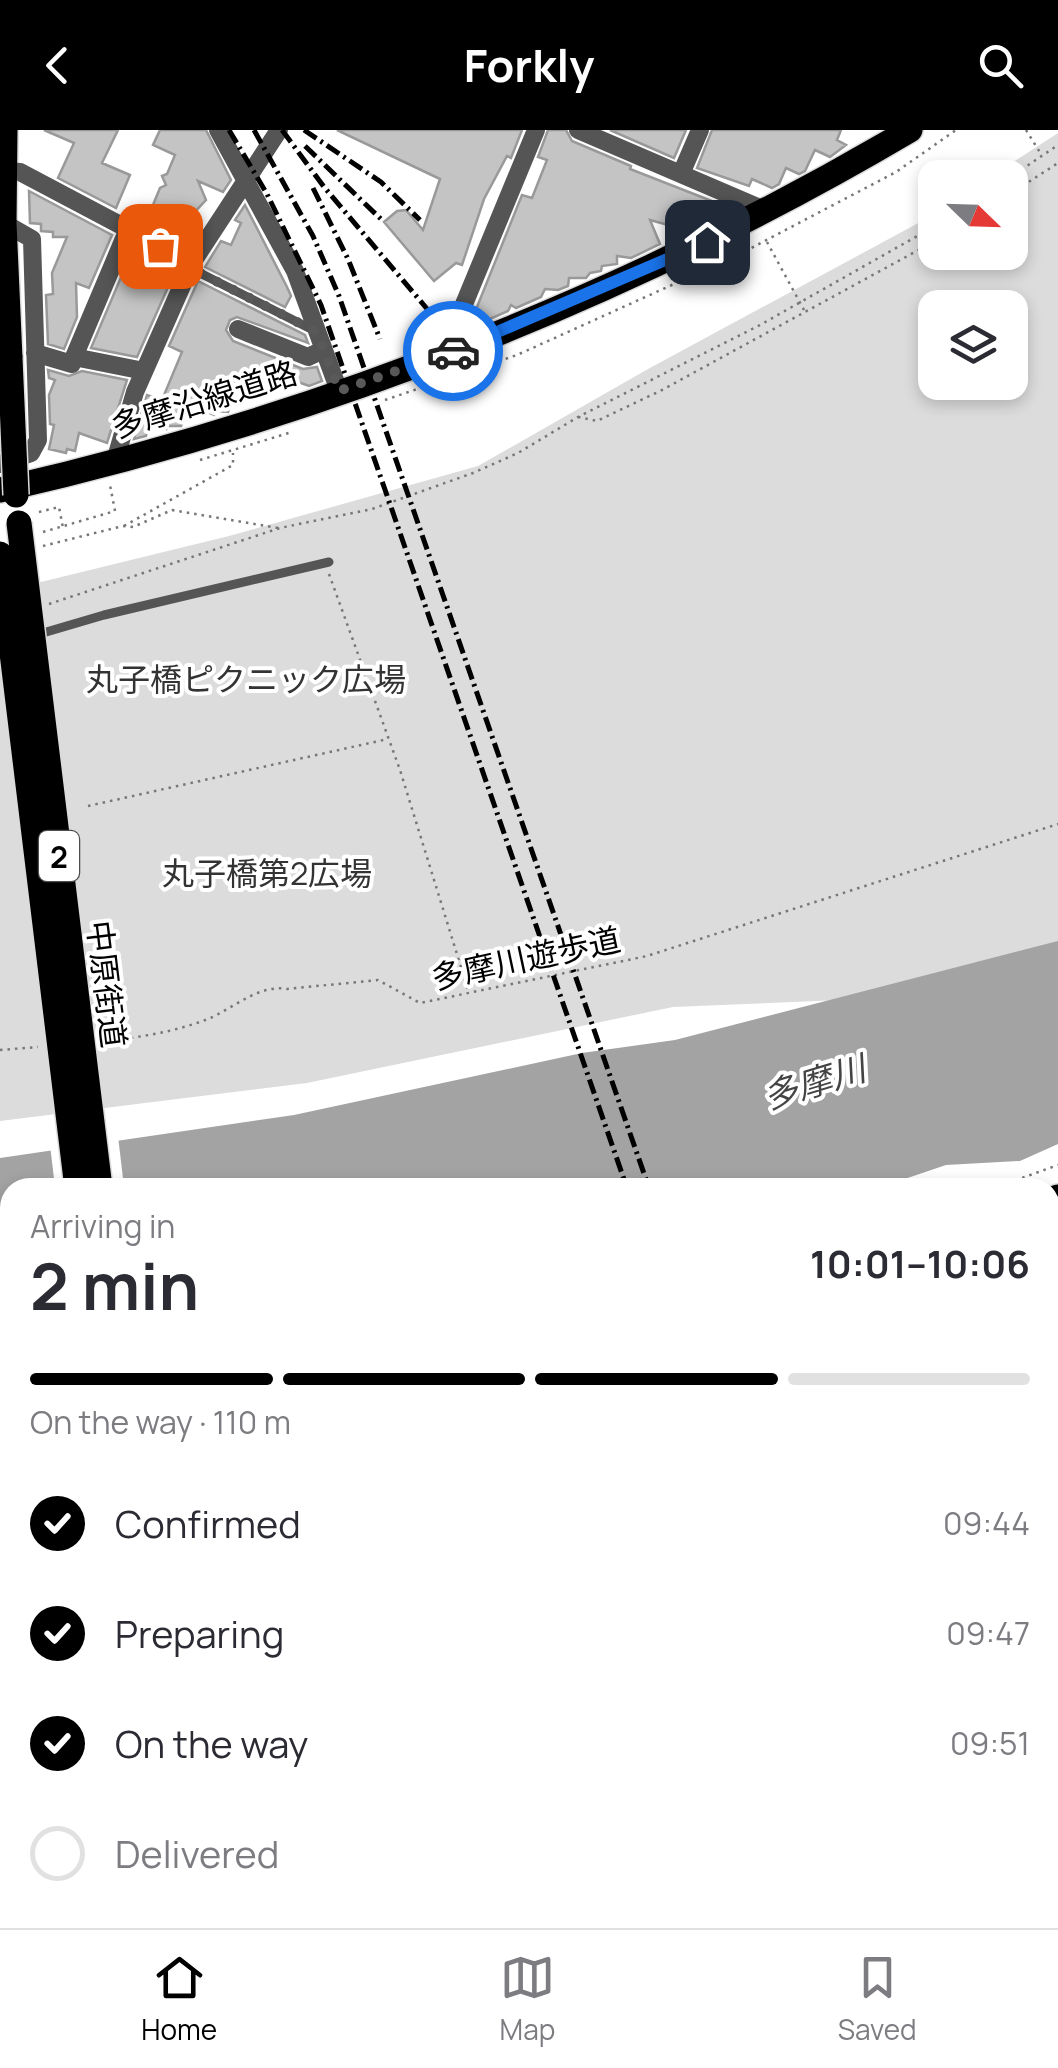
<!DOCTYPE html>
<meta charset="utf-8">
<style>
:root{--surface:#fff;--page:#f7f7f7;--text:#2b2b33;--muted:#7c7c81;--line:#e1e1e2;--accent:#000}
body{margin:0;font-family:Manrope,"Noto Sans JP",sans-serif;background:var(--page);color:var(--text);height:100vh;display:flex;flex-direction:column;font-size:38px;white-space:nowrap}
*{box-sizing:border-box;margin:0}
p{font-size:32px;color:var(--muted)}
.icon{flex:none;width:55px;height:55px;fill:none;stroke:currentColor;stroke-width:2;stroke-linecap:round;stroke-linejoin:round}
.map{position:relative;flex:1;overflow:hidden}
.details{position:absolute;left:0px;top:1048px;width:1060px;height:752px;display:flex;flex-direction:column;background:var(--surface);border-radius:30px 30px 0 0;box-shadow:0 5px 15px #0003}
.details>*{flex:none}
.needle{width:65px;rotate:113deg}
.tools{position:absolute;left:918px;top:30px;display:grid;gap:20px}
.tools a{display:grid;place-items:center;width:110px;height:110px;border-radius:20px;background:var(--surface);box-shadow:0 5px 15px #0003;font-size:50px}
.pin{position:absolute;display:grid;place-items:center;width:85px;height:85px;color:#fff;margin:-42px;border-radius:20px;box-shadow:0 5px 15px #0006}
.courier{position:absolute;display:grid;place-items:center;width:100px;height:100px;margin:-50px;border:8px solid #1a73e8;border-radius:50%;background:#fff;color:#222;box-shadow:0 2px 12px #0007}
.headline em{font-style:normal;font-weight:700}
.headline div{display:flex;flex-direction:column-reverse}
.headline{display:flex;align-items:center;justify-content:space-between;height:170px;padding:0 30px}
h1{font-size:65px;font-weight:700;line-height:75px}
.bar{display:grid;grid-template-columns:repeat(4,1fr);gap:15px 10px;align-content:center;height:120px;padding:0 30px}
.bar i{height:12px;border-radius:8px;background:var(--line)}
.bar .active{background:var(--accent)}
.bar p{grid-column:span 4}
ol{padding:0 30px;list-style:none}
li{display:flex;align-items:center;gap:30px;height:110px}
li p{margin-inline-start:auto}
li .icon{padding:10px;border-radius:50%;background:var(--accent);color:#fff;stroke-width:4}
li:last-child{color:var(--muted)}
li i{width:55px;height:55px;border:5px solid var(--line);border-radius:50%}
header{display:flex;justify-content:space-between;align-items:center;height:130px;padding:0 30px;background:var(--accent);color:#fff;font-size:45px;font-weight:700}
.menu{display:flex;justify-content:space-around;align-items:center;height:140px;border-top:2px solid var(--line);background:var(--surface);font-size:28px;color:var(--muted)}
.menu a{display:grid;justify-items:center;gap:5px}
.menu .active{color:var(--accent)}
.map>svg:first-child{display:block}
</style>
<header><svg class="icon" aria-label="back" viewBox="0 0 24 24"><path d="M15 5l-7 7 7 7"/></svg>Forkly<svg class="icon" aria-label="search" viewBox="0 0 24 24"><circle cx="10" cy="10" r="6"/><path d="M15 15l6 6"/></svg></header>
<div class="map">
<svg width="1058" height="1798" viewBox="0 0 1058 1798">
<rect width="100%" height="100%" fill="#fff"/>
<path fill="#dcdcdc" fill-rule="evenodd" d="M 1058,3 L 1058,861 L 673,877 L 307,953 L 0,991 L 0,462 L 229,406 L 478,336 L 648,239 L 935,84 L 935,122 L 1010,122 L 1010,48 L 990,47 ZM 935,178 L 1010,178 L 1010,252 L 935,252 Z
M 1058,1067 L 1058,1312 L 1050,1314 L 1050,1070 Z
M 1,1513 L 10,1515 L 10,1578 L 0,1623 Z
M 1050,1603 L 1058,1605 L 1058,1798 L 752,1798 L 730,1790 L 1050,1790 Z
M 456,1790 L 551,1790 L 551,1798 L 459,1798 Z"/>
<path fill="#a3a3a3" d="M 1058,811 L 1058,1014 L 1020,1031 L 946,1035 L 878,1058 L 10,1058 L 10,1279 L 0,1281 L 0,1028 L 294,985 L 582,923 L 675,910 Z"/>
<path fill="#fff" d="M 118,1006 L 124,1057 L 55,1057 L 50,1015 Z"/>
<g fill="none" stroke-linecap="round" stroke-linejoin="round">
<path stroke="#a3a3a3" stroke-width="5" d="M 1050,1086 L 1058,1084
M 878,1790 L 879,1798"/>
</g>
<path fill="#c4c4c4" stroke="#999" stroke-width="2.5" d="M 44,0 L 118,0 L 102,33 L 130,45 L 116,78 L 58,48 L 74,13 Z
M 160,0 L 206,0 L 231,50 L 223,62 L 198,51 L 206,70 L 193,84 L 186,100 L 158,87 L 153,75 L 160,58 L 166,55 L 162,46 L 167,44 L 175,25 L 153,15 Z
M 337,0 L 522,0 L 511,28 L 507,26 L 484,69 L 462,135 L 456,133 L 434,151 L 384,92 L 397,81 L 406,80 L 423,100 L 440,49 Z
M 548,0 L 566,0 L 572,11 L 631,36 L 630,39 L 717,73 L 711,89 L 685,102 L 674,77 L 668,95 L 650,90 L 660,114 L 631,128 L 617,126 L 617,134 L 602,136 L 601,141 L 590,143 L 586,148 L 569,148 L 568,156 L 558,160 L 545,159 L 541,167 L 516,178 L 511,175 L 508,181 L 483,192 L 473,187 L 522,65 L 532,68 L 547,30 L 538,27 Z
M 610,0 L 686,0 L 674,28 Z
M 712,0 L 841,0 L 837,10 L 846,15 L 830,27 L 815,20 L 805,41 L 799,44 L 786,38 L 779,54 L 772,58 L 752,49 L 749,56 L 697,38 Z
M 29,61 L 112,105 L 89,158 L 76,153 L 77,187 L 64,219 L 48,214 L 46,165 L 53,164 L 52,143 L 67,107 L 53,107 L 53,102 L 41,101 L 41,94 L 30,93 Z
M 245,75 L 287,157 L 291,166 L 285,177 L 205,137 L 221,111 L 231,115 L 241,93 L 235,90 Z
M 133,119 L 176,139 L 137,227 L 91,218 Z
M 198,151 L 305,205 L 308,213 L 237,187 L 230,190 L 226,200 L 233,211 L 303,239 L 317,237 L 322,251 L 309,256 L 298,252 L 297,256 L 285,254 L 283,259 L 244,245 L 228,282 L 216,281 L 214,285 L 189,274 L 181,296 L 166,296 L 166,299 L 150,293 L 146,306 L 134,309 L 147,265 L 162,270 L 182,222 L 169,216 Z
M 48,240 L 69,246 L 82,241 L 127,250 L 107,313 L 79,303 L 75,321 L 67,319 L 66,323 L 49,319 L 54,295 L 50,294 L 49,265 L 55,250 L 49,248 Z"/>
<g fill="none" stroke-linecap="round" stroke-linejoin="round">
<defs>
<path id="primary" d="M 5,0 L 4,93 L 10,228
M 0,360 C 317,288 631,165 910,0
M 1050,1070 L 1058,1067
M 0,1429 L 10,1428
M 128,1798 L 129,1790
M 151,1798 L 152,1790"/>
</defs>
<use href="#primary" stroke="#dbdbdb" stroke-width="28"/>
<path stroke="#777" stroke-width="2.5" stroke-dasharray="2.5 5" stroke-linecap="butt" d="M 1026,0 L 1041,24
M 1009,48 L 1058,15
M 1010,64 L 1058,33
M 767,112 L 804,180
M 385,270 L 517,225 L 736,126 L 896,42 L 956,0
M 578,287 L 597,291 L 662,260 L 935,111
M 200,330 L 292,302
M 39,382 L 59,377 L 63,398
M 124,396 L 233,335 L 233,323
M 43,402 L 115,381 L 110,355
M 43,416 L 123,396 L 133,397 L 172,380 L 278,398
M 329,444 L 400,640 L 469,863
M 49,474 L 280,398 L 372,379 L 473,343 L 518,323 L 578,287 L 760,195 L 935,96
M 88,676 L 388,609
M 101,911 C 138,908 174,902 208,889 C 234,878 259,854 287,859 L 378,850 L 420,873 L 647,826 L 1058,694
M 0,920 L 38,917
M 994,1058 L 1058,1035
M 1050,1155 L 1058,1152
M 1050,1172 L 1058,1166
M 1050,1199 L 1058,1197
M 1050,1235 L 1058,1233
M 1050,1258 L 1053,1269 L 1058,1267
M 0,1351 L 10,1349
M 1050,1598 L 1058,1600
M 1050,1751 L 1058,1751
M 772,1790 L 772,1798
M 957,1790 L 958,1798
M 1045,1790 L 1058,1794"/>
<path stroke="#555" stroke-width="9" d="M 190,138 L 313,200
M 36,505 L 104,485 L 329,432
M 279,1790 L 281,1798
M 86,1794 L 111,1790"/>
<path stroke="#555" stroke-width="18" d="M 218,0 L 295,141 L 339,261
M 578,0 L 767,81
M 6,41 L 20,42 L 192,133
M 681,44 L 700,0
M 128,99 L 74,227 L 144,241
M 238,199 L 308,227 L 323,220
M 35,223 L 72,234 L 74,227
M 443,225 L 536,0
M 115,331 L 135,262 L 192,133 L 279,0
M 0,334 L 31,323 L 38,310 L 32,109 L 4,93
M 1050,1364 L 1058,1363
M 0,1497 L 10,1499
M 245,1790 L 247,1798
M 452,1790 L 455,1798
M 724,1790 L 739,1791 L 753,1798"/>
<path stroke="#222" stroke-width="20" d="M 1050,1456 L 1058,1458"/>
<use href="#primary" stroke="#000" stroke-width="25"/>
<path stroke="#000" stroke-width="5" stroke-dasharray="15 5 2.5 5" stroke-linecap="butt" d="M 229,0 L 267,64 L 321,175 L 627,1058
M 254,0 L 313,106 L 339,166 L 649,1058
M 282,0 L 324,57 L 428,180
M 304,0 L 381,52 L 420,90
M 305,16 L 384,92
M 313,58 L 348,129 L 380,209
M 0,1472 L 10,1470
M 1050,1516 L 1058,1519
M 1050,1552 L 1058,1554
M 1050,1577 L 1058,1579"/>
<defs>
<path id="primary-bridge" d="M 10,228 L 16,365
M 19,393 L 100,1058
M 0,424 L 77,1058"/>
</defs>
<use href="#primary-bridge" stroke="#dbdbdb" stroke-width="28" stroke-linecap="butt"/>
<path stroke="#777" stroke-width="2.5" stroke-dasharray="2.5 5" stroke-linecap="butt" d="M 438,204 L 452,235"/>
<use href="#primary-bridge" stroke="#000" stroke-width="25"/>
</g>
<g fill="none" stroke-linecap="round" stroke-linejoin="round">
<path stroke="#595959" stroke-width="10" stroke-dasharray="0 18" d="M 160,116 L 192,133 L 190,138 L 317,202 L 339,261 L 453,221"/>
<path stroke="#1a73e8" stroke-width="12" d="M 453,221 L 707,112"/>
</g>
<g text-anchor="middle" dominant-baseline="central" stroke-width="8" stroke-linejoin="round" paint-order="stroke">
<rect fill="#fff" stroke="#4c4c4c" stroke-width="2.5" x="39" y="701" width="40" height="50" rx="8"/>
<g font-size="30" font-weight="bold" fill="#000">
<text x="59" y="726">2</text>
</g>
<g font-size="32" fill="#000" stroke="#fff">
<text transform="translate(204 269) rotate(-17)">多摩沿線道路</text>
<text transform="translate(526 828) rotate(-12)">多摩川遊歩道</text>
<text transform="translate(107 854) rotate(83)">中原街道</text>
</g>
<g font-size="32" fill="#333" stroke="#fff">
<text x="246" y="549">丸子橋ピクニック広場</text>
<text x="267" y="743">丸子橋第2広場</text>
</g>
<g font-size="35" font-style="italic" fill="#444" stroke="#fff">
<text transform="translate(814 952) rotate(-17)">多摩川</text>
</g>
</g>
</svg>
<div class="tools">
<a><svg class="needle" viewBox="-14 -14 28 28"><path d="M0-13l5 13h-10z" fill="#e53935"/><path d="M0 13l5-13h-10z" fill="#7c7c81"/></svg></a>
<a><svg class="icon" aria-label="layers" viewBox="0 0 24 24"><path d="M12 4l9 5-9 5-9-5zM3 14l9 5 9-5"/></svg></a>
</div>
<div class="pin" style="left:160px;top:116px;background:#ea580c"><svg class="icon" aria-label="bag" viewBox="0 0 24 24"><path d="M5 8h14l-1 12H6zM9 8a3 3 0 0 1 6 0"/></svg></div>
<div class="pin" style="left:707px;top:112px;background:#1f2937"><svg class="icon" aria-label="home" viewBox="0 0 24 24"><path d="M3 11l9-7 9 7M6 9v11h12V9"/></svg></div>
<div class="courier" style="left:453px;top:221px"><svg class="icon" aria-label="car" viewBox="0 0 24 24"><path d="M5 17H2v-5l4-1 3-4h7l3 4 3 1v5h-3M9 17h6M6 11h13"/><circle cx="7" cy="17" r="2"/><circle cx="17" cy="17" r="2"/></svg></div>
<section class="details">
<div class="headline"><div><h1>2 min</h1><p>Arriving in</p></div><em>10:01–10:06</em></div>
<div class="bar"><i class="active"></i><i class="active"></i><i class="active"></i><i></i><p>On the way · 110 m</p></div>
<ol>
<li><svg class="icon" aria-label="check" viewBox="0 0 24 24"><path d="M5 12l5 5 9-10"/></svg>Confirmed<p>09:44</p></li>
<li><svg class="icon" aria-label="check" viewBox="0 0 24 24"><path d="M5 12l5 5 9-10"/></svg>Preparing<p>09:47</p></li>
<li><svg class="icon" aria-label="check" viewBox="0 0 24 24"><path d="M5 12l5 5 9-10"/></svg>On the way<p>09:51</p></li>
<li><i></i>Delivered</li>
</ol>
</section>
</div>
<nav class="menu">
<a class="active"><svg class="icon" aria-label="home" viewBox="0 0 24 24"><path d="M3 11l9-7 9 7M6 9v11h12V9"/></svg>Home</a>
<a><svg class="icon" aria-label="map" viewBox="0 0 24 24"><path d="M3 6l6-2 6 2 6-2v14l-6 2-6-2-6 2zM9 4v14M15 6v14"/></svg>Map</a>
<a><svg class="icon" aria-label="saved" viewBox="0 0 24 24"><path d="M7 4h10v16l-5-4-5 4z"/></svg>Saved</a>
</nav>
